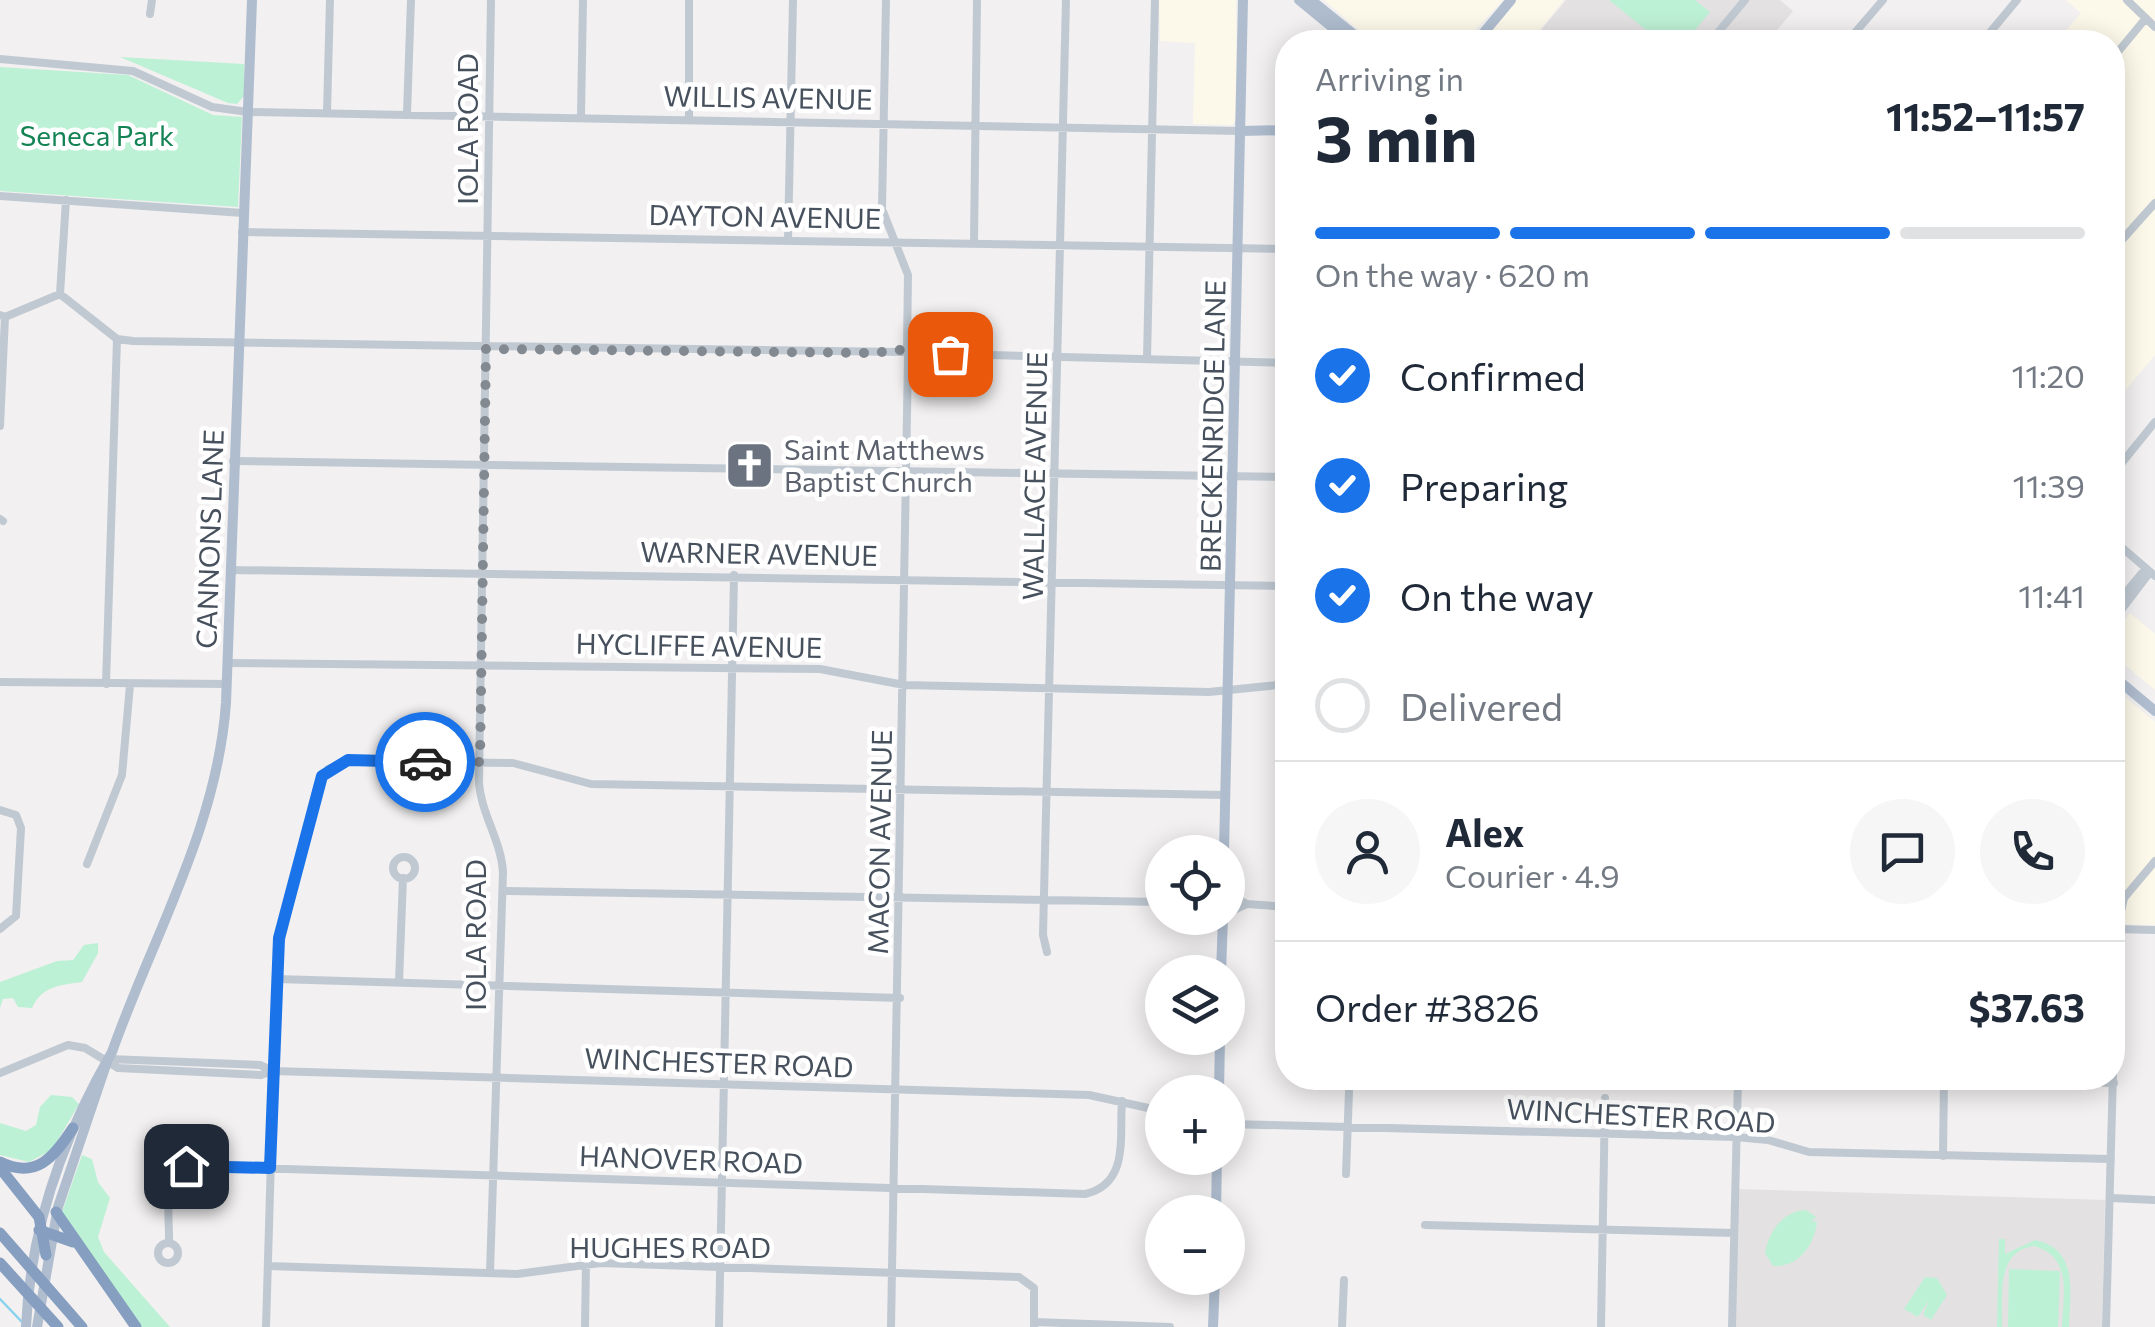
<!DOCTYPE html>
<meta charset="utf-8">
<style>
:root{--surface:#fff;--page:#f6f6f7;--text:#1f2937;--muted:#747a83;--line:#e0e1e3;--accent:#1a73e8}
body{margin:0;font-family:Commissioner,sans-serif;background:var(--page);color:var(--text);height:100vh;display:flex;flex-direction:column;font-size:38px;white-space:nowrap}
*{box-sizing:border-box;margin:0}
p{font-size:32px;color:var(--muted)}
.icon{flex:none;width:55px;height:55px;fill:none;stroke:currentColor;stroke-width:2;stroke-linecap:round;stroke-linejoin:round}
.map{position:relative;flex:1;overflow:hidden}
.drawer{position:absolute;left:1275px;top:30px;width:850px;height:1060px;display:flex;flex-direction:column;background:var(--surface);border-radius:40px;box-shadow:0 5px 25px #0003}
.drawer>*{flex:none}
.fabs{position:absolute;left:1145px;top:835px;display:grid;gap:20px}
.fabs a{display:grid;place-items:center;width:100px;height:100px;border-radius:50%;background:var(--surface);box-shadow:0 5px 25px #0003;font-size:50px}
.pin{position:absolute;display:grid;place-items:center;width:85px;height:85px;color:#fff;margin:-42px;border-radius:20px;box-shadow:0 5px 15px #0006}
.courier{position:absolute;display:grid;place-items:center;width:100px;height:100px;margin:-50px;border:8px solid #1a73e8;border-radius:50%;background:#fff;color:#222;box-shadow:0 2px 12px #0007}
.head em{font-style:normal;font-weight:700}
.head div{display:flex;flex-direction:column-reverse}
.head{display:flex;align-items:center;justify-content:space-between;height:170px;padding:0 40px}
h1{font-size:65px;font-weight:700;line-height:75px}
.bar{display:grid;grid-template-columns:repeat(4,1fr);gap:15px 10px;align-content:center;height:120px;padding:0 40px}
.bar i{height:12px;border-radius:8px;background:var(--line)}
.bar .selected{background:var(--accent)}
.bar p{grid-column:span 4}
.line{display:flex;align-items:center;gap:25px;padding:0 40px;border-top:2px solid var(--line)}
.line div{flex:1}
.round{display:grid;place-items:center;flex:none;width:105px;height:105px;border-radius:52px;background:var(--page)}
ol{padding:0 40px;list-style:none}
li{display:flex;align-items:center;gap:30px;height:110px}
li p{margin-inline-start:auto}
li .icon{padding:10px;border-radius:50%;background:var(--accent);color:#fff;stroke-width:4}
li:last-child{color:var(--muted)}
li i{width:55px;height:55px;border:5px solid var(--line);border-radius:50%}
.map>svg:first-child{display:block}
</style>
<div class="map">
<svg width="2155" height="1327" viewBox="0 0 2155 1327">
<rect width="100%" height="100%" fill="#f2f0f0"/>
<path fill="#fdf9ea" d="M 1159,0 L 1236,0 L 1237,118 L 1232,125 L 1193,124 L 1195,43 L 1160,41 Z
M 1324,0 L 1503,0 L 1464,42 L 1373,42 Z
M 1515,0 L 1564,0 L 1530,42 L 1481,42 Z
M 2066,0 L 2155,0 L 2155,355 L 2113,405 L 2112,42 L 2056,42 L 2081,13 Z
M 2130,613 L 2155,634 L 2155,690 L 2113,655 L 2113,634 Z
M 2112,686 L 2155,722 L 2155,925 L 2113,924 Z"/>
<path fill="#e3e1e2" d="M 1566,0 L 1780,0 L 1793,11 L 1767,42 L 1531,42 Z
M 1739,1189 L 2105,1200 L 2102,1327 L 1735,1327 Z"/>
<path fill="#bdf1d5" d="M 1609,0 L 1695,0 L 1710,12 L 1685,42 L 1661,42 Z
M 120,57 L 244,64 L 244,96 L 237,104 L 228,103 Z
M 0,67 L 128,75 L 213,115 L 242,117 L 238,207 L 0,191 Z
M 98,943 L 98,953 L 82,982 C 60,985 42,986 32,1008 L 18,1007 L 13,998 L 3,999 L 0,1008 L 0,982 L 57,961 L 73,960 L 84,945 Z
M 51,1095 L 72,1097 L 79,1104 L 52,1150 L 29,1162 L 0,1155 L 0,1123 L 26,1131 L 36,1125 L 40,1107 Z
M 82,1155 L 92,1159 L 98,1182 L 110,1198 L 98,1237 L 104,1252 L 170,1327 L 141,1327 L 62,1212 Z
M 1806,1210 L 1816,1217 L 1811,1222 L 1817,1221 C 1815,1245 1798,1268 1773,1266 L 1765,1253 C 1769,1231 1783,1211 1806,1210 Z
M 1999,1239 L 2005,1239 L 2005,1254 L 2035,1240 C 2079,1249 2070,1292 2069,1327 L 2062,1327 C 2063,1295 2073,1257 2034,1246 C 1995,1251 2003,1298 2002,1327 L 1997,1327 Z
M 2009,1269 L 2060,1271 L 2058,1327 L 2008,1327 Z
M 1925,1277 L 1937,1278 L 1947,1295 L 1931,1320 L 1923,1315 L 1929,1300 L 1918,1317 L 1904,1309 Z"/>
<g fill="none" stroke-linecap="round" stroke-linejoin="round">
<path stroke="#89d2ef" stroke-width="2.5" d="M 0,1299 L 22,1322"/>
<path stroke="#c0c9d2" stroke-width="8" d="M 886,0 L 882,209 L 908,275 L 907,349
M 2127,0 L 2155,27
M 150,14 L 152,0
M 1710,42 L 1745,0
M 1847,42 L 1883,0
M 1982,42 L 2017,0
M 0,59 L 133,71 L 212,107 L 248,112 L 1241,131
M 2112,59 L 2146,18
M 327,112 L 330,0
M 407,113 L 411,0
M 581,115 L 583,0
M 689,117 L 689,0
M 0,196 L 243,213
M 242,232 L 1288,249
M 788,240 L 793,0
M 974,242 L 977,0
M 2112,251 L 2155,203
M 60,294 L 66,200
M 0,315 L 5,317 L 60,294 L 117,339 L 133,341 L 903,352
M 912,353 L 1288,363
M 1147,359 L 1155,0
M 0,426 L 5,317
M 233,461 L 1288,477
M 2112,475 L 2155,422
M 0,519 L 3,521
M 2112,539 L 2155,576
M 230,570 L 1288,586
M 2112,609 L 2142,573 L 2150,572 L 2112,622
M 228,663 L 820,669 L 904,685 L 1209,692 L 1288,684
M 0,682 L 226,684
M 106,684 L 117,339
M 0,810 L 16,815 L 21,828 L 16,916 L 0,929
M393 868a11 11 0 1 1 22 0a11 11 0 1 1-22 0Z
M 87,864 L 122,775 L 130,685
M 503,891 L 1162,902
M 1228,894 L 1247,904 L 1288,907
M 1228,913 L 1247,904
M 2115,929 L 2155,930
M 1047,952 L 1043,935 L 1066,0
M 277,979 L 900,998
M 399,982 L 403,878
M 109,1059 L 260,1065 L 273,1071
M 0,1073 L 68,1045 L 85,1048 L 118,1068 L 261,1075 L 273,1071 L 1089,1095 L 1162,1111
M 1887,1078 L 2114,1083
M 1348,1082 L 1348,1078
M 1228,1124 L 1736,1137 L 1768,1140 L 1809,1152 L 2111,1159
M 1943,1156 L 1944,1078
M 1346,1174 L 1349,1091
M 2111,1198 L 2155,1200
M 1425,1225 L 1734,1233
M 169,1243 C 170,1220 161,1174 187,1166 L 1085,1194 C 1130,1184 1119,1136 1122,1101
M158 1253a10 10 0 1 1 20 0a10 10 0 1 1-20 0Z
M 268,1266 L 517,1274 L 600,1263 L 1019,1277 L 1034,1288 L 1034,1327
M 490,1273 L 503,872 C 501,840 481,814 479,782 L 491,0
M 1035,1322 L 1170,1327
M 266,1327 L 277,957 L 318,784 L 328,769 L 348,761 L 513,763 L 591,784 L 1226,795
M 585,1327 L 586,1264
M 719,1327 L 734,575
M 891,1327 L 908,357
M 1342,1327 L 1344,1280
M 1601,1327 L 1605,1098
M 1732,1327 L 1738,1078
M 2106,1327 L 2117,929 L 2124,898 L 2155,861"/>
<path stroke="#afbdcf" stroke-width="10" d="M 1299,0 L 1350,42
M 1311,0 L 1363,42
M 1476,42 L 1511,0
M 1241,131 L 1288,130
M 2112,675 L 2155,711
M 1224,852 L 1243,0
M 1221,972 L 1223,918
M 1219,1092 L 1220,1038
M 1216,1212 L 1217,1158
M 26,1327 C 30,1229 64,1135 112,1052 C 153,936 217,828 226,703 L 252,0
M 37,1327 L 58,1207 L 108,1059
M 1213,1327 L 1215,1278"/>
<path stroke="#869ec0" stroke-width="11" d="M 0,1162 C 36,1180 54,1157 73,1128
M 0,1168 L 39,1217 L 46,1255
M 56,1212 L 136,1327
M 39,1230 L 73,1242
M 0,1233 L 82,1327
M 0,1263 L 58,1327"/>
</g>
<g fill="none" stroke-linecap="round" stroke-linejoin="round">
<path stroke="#838991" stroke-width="10" stroke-dasharray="0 18" d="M 425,762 L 480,762 L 486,349 L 873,353 L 908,349 L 912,354 L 950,354"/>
<path stroke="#1a73e8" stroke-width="12" d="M 186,1166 L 270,1168 L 279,938 L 322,776 L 348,760 L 425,762"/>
</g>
<defs>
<symbol id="church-square" viewBox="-11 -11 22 22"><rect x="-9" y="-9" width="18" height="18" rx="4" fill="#6b7280" stroke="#fff"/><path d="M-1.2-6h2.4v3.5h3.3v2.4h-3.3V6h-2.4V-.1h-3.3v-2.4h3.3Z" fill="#fff"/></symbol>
</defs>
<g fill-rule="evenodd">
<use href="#church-square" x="722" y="438" width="55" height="55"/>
</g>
<g text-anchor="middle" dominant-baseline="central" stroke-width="9" stroke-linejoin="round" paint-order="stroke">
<g font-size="28" fill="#47515e" stroke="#fff">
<text transform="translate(768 97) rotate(1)">WILLIS AVENUE</text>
<text transform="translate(467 129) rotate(-90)">IOLA ROAD</text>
<text transform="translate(765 216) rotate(1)">DAYTON AVENUE</text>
<text transform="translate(1212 426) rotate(-89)">BRECKENRIDGE LANE</text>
<text transform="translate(1034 476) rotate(-89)">WALLACE AVENUE</text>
<text transform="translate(209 539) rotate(-88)">CANNONS LANE</text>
<text transform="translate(759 553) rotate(1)">WARNER AVENUE</text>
<text transform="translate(699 645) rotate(1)">HYCLIFFE AVENUE</text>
<text transform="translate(879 842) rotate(-89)">MACON AVENUE</text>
<text transform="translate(475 935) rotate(-90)">IOLA ROAD</text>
<text transform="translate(719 1062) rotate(2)">WINCHESTER ROAD</text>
<text transform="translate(1641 1115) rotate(3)">WINCHESTER ROAD</text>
<text transform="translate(691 1159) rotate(2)">HANOVER ROAD</text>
<text x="670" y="1247">HUGHES ROAD</text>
</g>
<g font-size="28" fill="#148354" stroke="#fff">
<text x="97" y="135">Seneca Park</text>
</g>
<g font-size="28" fill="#5b616d" stroke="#fff" text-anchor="start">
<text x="784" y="449">Saint Matthews<tspan x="784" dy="32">Baptist Church</tspan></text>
</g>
</g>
</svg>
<div class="fabs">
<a><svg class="icon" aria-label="locate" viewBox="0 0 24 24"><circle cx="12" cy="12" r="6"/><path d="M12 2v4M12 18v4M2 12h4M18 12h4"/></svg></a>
<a><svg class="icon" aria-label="layers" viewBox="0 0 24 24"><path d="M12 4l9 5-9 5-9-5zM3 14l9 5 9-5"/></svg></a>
<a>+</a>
<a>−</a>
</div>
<div class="pin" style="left:950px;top:354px;background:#ea580c"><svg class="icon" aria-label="bag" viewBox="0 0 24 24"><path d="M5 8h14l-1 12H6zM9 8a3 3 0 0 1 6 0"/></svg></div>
<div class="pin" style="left:186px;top:1166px;background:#1f2937"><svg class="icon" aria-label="home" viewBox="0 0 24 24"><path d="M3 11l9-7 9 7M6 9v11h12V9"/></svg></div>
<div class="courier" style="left:425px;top:762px"><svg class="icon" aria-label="car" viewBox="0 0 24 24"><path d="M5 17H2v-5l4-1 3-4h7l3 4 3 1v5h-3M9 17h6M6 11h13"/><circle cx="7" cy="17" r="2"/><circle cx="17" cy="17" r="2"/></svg></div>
<section class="drawer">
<div class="head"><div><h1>3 min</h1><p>Arriving in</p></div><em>11:52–11:57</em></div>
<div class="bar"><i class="selected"></i><i class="selected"></i><i class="selected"></i><i></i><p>On the way · 620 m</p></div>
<ol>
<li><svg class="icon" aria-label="check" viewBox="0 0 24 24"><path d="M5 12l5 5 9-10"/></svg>Confirmed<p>11:20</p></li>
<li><svg class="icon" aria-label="check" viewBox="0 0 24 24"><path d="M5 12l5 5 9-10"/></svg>Preparing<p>11:39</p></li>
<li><svg class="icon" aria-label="check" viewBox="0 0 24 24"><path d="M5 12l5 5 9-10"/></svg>On the way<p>11:41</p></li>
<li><i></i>Delivered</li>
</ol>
<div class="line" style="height:180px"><a class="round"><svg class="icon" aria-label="person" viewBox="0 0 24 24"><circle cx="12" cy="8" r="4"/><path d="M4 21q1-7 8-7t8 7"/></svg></a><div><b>Alex</b><p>Courier · 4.9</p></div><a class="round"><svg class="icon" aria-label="chat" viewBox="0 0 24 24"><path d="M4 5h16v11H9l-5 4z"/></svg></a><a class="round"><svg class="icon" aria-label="phone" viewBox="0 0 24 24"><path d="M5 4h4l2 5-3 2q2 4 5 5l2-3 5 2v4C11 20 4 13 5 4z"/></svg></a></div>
<div class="line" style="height:130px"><div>Order #3826</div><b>$37.63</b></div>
</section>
</div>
